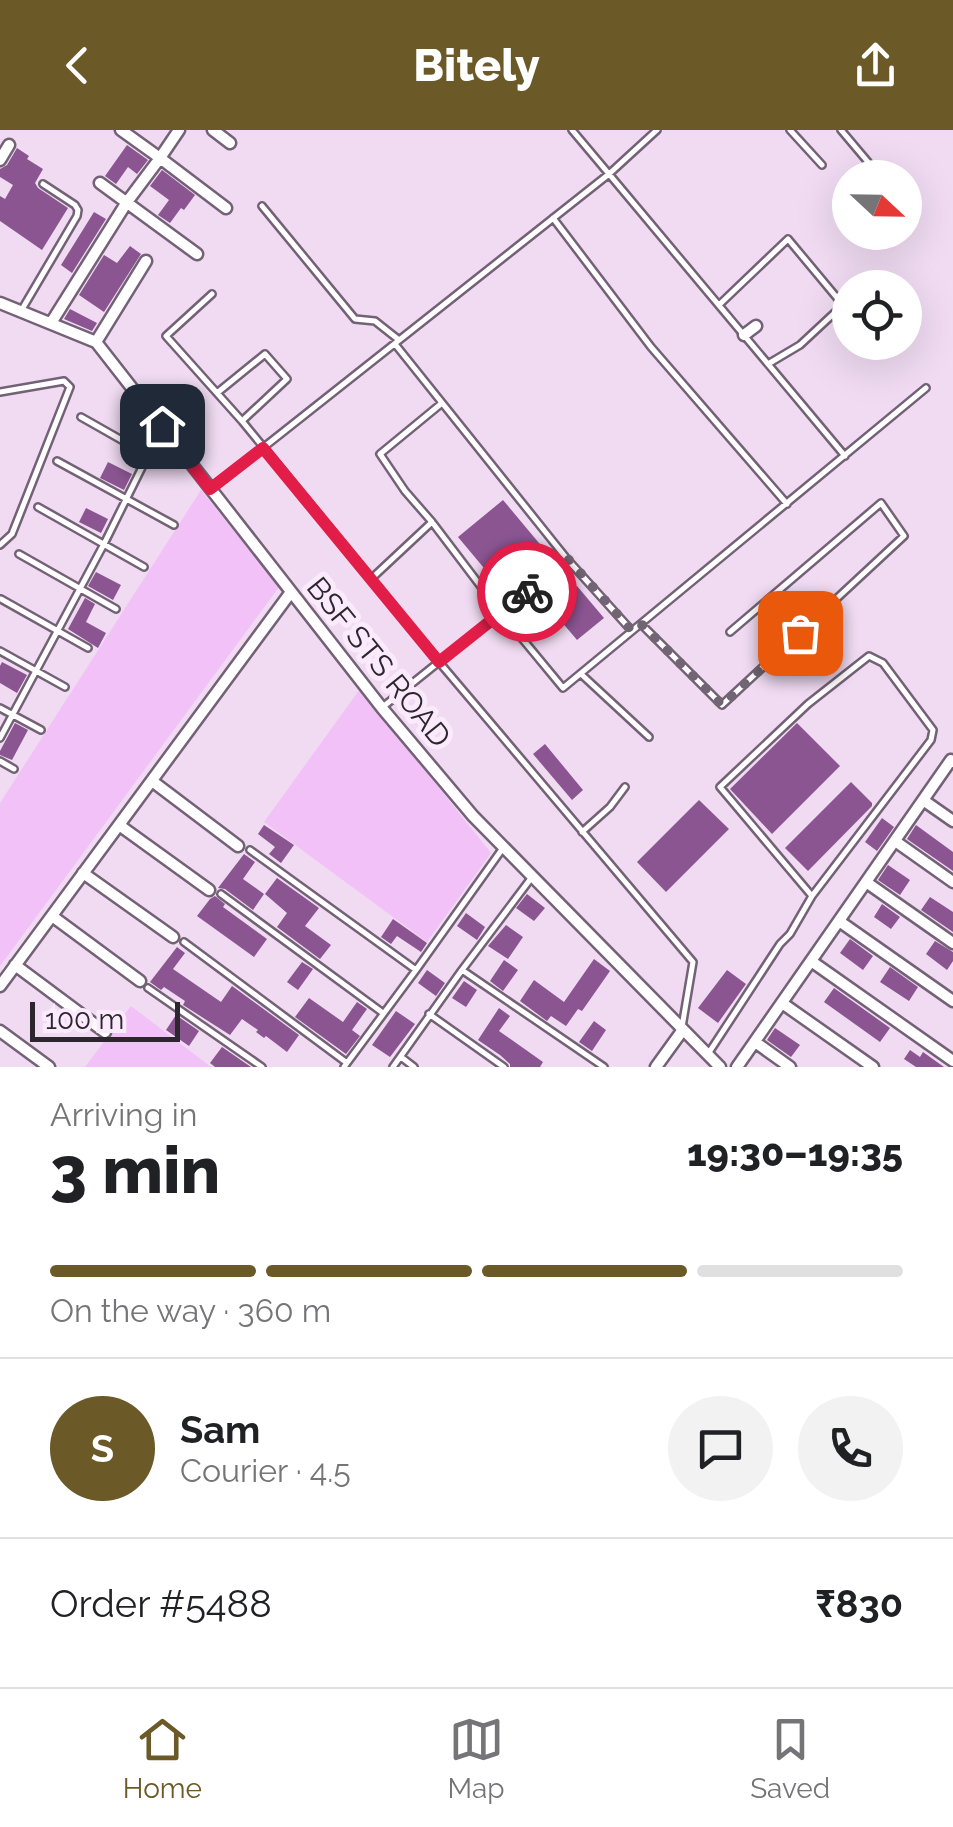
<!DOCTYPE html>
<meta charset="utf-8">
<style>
:root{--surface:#fff;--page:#f2f2f2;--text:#202124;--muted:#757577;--line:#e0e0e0;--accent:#6b5a28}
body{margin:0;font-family:Raleway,sans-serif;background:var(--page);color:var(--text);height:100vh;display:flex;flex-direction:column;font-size:38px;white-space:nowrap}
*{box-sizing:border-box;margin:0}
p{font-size:32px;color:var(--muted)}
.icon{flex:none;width:55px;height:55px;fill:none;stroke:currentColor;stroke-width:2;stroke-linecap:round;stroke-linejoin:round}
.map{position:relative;height:937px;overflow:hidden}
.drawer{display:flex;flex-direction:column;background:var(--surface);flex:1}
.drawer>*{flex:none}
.needle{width:65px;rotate:112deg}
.fabs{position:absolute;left:832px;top:30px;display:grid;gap:20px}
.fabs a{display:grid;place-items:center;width:90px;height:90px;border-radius:50%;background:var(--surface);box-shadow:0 10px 40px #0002;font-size:50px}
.scale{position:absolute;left:30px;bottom:25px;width:150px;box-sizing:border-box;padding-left:10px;border:5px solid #2e262f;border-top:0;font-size:28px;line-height:35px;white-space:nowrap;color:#2e262f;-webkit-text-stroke:8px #faeafc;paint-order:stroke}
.pin{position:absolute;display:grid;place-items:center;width:85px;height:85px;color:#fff;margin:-42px;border-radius:20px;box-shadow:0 5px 15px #0006}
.courier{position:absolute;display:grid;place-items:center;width:100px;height:100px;margin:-50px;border:8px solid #e11d48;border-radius:50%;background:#fff;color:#222;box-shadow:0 2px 12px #0007}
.head em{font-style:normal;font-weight:800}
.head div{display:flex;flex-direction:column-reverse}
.head{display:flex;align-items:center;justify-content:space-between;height:170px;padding:0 50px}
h1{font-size:65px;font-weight:800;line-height:75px}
.bar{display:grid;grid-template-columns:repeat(4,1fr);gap:15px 10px;align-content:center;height:120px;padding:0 50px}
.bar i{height:12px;border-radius:8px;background:var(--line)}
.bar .on{background:var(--accent)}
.bar p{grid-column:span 4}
.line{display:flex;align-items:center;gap:25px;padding:0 50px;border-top:2px solid var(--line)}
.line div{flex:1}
.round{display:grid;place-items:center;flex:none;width:105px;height:105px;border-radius:52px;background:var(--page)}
header{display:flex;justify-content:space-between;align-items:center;height:130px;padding:0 50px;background:var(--accent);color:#fff;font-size:45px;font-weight:800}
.tabs{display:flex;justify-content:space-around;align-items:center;height:140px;border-top:2px solid var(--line);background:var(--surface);font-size:28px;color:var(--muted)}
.tabs a{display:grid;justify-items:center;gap:5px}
.tabs .on{color:var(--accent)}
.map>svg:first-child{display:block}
</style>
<header><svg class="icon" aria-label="back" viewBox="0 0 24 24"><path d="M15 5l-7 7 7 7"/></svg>Bitely<svg class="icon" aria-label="share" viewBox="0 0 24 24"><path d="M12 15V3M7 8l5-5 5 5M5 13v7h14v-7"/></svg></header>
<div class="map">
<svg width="953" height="937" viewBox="0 0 953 937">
<rect width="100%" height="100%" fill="#f0dbf2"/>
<path fill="#f1c1f7" d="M 201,360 L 279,457 L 0,836 L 0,673 Z
M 360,559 L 491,723 L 427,812 L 264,692 Z
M 131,876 L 211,937 L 85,937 Z"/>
<path fill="#8b5592" d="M 127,15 L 148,30 L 137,44 L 128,37 L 116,54 L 105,46 Z
M 17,18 L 29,26 L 27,29 L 43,39 L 35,53 L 38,58 L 68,78 L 42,120 L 0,91 L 0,66 L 5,69 L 13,55 L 0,47 L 0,39 L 7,35 Z
M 162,40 L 195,65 L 184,80 L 181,78 L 170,93 L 158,85 L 169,70 L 150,56 Z
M 94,82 L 106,89 L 72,143 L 61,135 Z
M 130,116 L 141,124 L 104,182 L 79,165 L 104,125 L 117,133 Z
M 70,179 L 97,193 L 92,201 L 64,189 Z
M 108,332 L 132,344 L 124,360 L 100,348 Z
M 503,370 L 549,425 L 504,462 L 458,407 Z
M 86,378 L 108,389 L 101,403 L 79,392 Z
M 96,442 L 121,455 L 113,470 L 88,456 Z
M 577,456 L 604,488 L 577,510 L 550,478 Z
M 85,468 L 95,474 L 86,492 L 106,503 L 98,518 L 68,499 Z
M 2,532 L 27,545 L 17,563 L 0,553 L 0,536 Z
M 15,593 L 28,600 L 12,630 L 0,625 L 0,621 Z
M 797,593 L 840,636 L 772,704 L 730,659 Z
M 545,614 L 583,660 L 572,670 L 533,624 Z
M 851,652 L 872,673 L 872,676 L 808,741 L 785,718 Z
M 699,670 L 729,699 L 666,762 L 637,732 Z
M 882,688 L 894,697 L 877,721 L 865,712 Z
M 264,695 L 294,715 L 281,733 L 269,724 L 275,717 L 258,704 Z
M 916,695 L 953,722 L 953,741 L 907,709 Z
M 244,724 L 255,732 L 243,749 L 264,764 L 253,780 L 225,759 L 218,758 Z
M 888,735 L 910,750 L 900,765 L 878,750 Z
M 277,748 L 319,778 L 305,796 L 331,815 L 320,829 L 277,797 L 287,783 L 265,764 Z
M 527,764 L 545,778 L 534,791 L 516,778 Z
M 215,766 L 225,774 L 223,777 L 267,809 L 254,827 L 197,786 L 210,769 Z
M 930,767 L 953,782 L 953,802 L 921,780 Z
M 882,774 L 900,787 L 891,799 L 874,787 Z
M 466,783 L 485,797 L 477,810 L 457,796 Z
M 393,789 L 427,813 L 421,822 L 397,806 L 391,814 L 381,807 Z
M 506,795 L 523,807 L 508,829 L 488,816 Z
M 850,809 L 873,826 L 863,840 L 840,823 Z
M 935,811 L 953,822 L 953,831 L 947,840 L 926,824 Z
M 177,817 L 185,823 L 173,839 L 221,872 L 232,856 L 299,905 L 287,922 L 266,906 L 264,908 L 256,902 L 258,900 L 242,889 L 230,905 L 183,875 L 185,871 L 164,857 L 161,860 L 150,852 Z
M 594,829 L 610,841 L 582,881 L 578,879 L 566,896 L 551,886 L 547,891 L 520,871 L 534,850 L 564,872 Z
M 504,830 L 518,840 L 503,861 L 490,851 Z
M 302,832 L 313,839 L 298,860 L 287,852 Z
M 890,837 L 918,857 L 909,871 L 880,852 Z
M 427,840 L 445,853 L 436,866 L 418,853 Z
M 727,840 L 746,854 L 718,893 L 698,878 Z
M 464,851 L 477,860 L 466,877 L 452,868 Z
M 834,858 L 890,898 L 880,912 L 824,872 Z
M 309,868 L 343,892 L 357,872 L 367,879 L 352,900 L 360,906 L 346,924 L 295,887 Z
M 499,878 L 510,886 L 499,901 L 543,932 L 540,937 L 510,937 L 510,934 L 500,925 L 478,910 Z
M 396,881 L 415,894 L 390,927 L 372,915 Z
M 176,885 L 199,901 L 189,916 L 166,900 Z
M 594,891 L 606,900 L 592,921 L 579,912 Z
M 775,898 L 800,915 L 791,927 L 767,910 Z
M 222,917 L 251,937 L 215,937 L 210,933 Z
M 910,920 L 920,927 L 923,922 L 944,937 L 916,937 L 904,929 Z"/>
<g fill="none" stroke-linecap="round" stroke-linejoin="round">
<defs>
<path id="service" d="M 572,0 L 609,44 L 657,0
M 790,0 L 822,35
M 841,0 L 868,32
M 262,76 L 355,189 L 375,191 L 399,210
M 553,88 L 651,217 L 787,374
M 212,164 L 166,206 L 242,291 L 439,532 L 693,832 L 682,897
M 720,174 L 788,109 L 843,175 L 800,215 L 768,234
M 21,181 L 77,86 L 78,80 L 75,75 L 43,54
M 395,214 L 567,429 L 631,500
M 0,262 L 64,251 L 70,257 L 12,404 L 0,415
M 217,263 L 265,224 L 287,249 L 242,291
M 442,273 L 380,324 L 405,361 L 432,392 L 501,483 L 563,558 L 926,258
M 81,287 L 148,325
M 57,331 L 174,395
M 211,359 L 609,44 L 845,326
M 38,377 L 144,437
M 19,424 L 116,479
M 371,449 L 432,392
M 1,469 L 88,518
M 641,494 L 722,575 L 904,406 L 881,373 L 730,502
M 0,521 L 65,557
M 581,544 L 649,607
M 384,576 L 566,430
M 0,578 L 41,600
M 0,608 L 104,414 L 161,299
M 0,631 L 14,639
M 582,702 L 610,677 L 625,657
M 250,720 L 416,840
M 221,764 L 383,883
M 184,812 L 347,933
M 462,840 L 604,937
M 148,858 L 262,937
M 429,884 L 504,937
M 708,924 L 780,814 L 790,804 L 812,766 L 931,610 L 933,600 L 883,533 L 869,526 L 808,574 L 720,657 L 812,766
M 401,927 L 414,937
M 344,937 L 416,840 L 503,718
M 393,937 L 462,840 L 532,747"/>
<path id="minor" d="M 179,0 L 160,28 L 226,78
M 213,0 L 230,13
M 0,30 L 9,15
M 100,53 L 197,124
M 0,173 L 96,212 L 382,578 L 473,686 L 720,937
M 51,193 L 127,72 L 160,28 L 121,0
M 744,205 L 756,196
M 96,212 L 146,131
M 152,651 L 238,716
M 923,670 L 953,691
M 119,695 L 209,760
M 895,711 L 953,752
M 83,743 L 173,807
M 866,752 L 953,813
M 52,786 L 140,851
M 839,791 L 953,871
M 811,831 L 953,931
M 15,835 L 105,902
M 0,856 L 291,462
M 782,873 L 873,937
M 0,901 L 49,937
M 755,912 L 790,937
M 656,937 L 682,901
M 737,937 L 951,630 L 953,632"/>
</defs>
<use href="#service" stroke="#736175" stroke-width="10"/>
<use href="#minor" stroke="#736175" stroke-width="15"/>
<use href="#service" stroke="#fff" stroke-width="5"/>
<use href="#minor" stroke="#fff" stroke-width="10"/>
</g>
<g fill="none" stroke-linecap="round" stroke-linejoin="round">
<path stroke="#726573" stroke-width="10" stroke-dasharray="0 18" d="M 527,462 L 568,429 L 632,501 L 641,494 L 722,575 L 800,503"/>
<path stroke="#e11d48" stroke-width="12" d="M 162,296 L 210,359 L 263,318 L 439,532 L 527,462"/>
</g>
<g text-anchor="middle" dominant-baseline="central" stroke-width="10" stroke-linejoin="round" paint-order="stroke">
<g font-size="30" fill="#2e262f" stroke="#faeafc">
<text transform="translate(379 532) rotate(51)">BSF STS ROAD</text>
</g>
</g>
</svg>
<div class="fabs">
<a><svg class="needle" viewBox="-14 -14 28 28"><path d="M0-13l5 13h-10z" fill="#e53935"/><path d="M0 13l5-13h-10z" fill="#757577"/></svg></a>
<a><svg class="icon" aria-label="locate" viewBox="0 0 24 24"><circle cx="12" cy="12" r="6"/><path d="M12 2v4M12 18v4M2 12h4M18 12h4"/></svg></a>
</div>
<div class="scale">100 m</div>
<div class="pin" style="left:800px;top:503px;background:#ea580c"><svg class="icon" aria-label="bag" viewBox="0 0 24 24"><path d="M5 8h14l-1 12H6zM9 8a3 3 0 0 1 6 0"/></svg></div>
<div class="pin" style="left:162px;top:296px;background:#1f2937"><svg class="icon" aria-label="home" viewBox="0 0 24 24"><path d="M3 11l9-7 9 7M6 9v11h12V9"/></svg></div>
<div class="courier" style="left:527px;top:462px"><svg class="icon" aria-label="bike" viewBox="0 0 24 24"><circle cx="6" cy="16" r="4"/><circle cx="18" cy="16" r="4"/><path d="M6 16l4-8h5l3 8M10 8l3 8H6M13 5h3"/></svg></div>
</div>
<section class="drawer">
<div class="head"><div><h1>3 min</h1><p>Arriving in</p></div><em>19:30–19:35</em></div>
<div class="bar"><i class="on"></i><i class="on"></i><i class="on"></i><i></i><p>On the way · 360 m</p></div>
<div class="line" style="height:180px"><b class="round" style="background:var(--accent);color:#fff">S</b><div><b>Sam</b><p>Courier · 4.5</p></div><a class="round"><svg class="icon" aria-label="chat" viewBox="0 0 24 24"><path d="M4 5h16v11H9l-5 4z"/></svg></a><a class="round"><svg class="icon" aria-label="phone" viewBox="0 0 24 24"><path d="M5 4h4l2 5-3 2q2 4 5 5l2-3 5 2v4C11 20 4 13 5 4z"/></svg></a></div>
<div class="line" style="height:130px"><div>Order #5488</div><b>₹830</b></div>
</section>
<nav class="tabs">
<a class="on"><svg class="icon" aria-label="home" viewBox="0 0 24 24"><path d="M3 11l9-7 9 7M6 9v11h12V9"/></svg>Home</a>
<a><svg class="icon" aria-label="map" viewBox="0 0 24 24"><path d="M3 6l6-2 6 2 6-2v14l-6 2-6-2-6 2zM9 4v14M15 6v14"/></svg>Map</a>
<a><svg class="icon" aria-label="saved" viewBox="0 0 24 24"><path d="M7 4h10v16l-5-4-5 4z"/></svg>Saved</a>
</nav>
